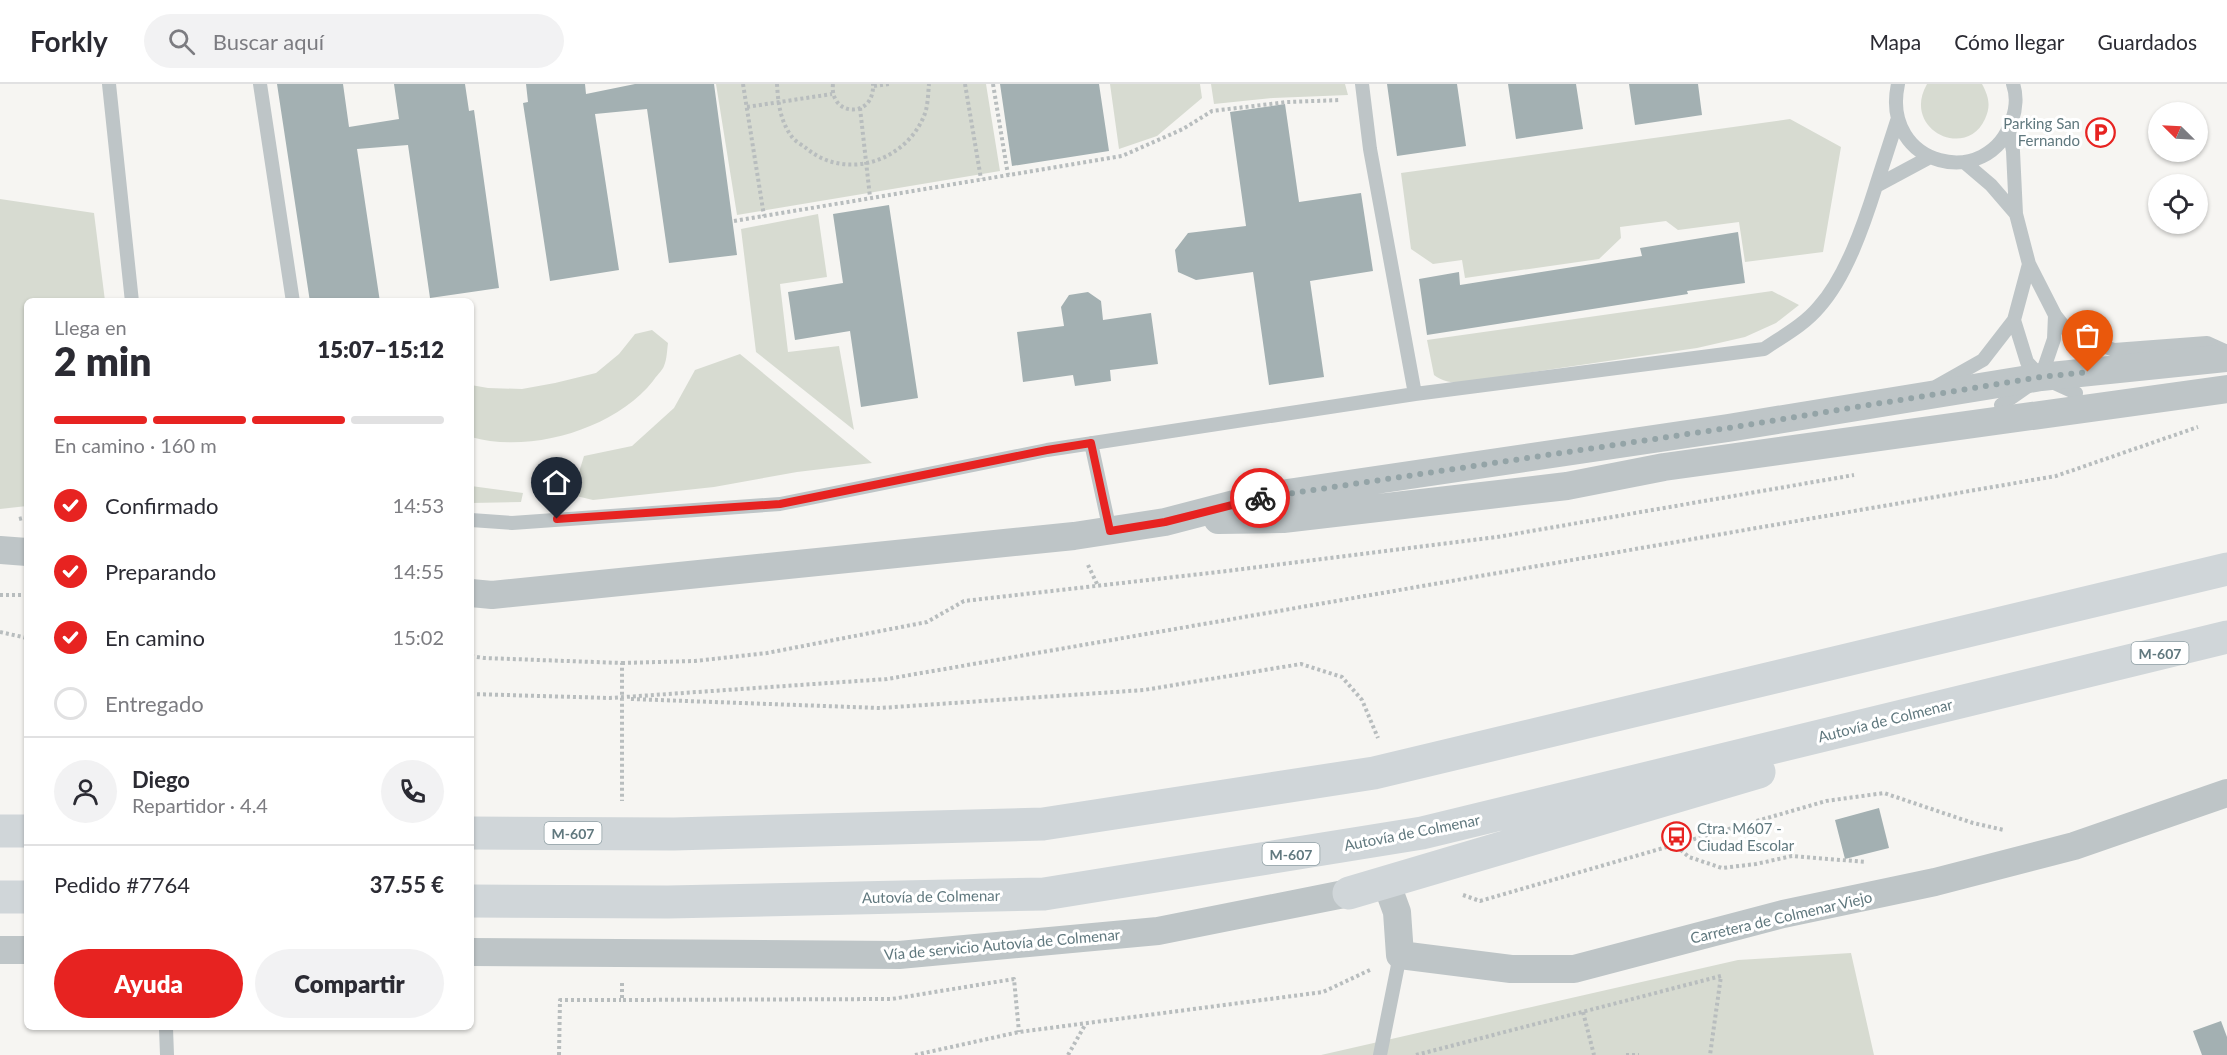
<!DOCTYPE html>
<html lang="es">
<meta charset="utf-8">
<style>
:root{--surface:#fff;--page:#f2f2f3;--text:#2b2b33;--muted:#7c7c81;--line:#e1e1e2;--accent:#e72321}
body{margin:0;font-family:Lato,sans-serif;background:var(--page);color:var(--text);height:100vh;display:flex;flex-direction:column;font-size:22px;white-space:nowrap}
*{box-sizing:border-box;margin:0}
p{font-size:20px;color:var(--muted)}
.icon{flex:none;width:33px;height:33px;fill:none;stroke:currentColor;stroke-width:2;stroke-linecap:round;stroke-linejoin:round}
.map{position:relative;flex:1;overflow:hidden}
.details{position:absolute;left:24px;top:214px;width:450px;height:732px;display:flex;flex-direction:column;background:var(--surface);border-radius:9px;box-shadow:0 2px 4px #0004}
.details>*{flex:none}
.needle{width:39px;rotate:294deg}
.fabs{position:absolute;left:2148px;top:18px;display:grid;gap:12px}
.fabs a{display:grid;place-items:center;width:60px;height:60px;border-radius:50%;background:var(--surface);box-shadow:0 2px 4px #0004;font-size:30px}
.pin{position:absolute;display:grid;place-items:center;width:51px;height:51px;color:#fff;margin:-62px -26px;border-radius:50% 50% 50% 0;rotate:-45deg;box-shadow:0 0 6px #0007}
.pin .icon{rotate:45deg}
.courier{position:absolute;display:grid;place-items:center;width:60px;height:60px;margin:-30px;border:4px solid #e72321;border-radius:50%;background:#fff;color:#222;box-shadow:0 2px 8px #0007}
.headline em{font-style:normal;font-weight:800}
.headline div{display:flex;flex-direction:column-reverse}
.headline{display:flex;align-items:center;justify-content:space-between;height:102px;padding:0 30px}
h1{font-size:39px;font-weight:800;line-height:45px}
.bar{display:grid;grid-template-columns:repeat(4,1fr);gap:9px 6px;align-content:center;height:72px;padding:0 30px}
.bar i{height:8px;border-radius:4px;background:var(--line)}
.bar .active{background:var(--accent)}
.bar p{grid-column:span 4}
.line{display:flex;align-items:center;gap:15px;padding:0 30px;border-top:2px solid var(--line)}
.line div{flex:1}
.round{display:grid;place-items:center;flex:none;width:63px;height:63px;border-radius:32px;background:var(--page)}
ol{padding:0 30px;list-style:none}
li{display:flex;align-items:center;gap:18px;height:66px}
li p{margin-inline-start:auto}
li .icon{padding:6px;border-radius:50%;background:var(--accent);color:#fff;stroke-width:4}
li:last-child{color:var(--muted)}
li i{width:33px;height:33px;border:3px solid var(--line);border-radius:50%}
.primary-button{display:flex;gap:12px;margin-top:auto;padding:12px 30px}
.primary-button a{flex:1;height:69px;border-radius:36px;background:var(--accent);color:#fff;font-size:24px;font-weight:800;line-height:69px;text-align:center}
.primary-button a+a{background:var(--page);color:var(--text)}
header{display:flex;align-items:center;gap:36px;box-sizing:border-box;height:84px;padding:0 30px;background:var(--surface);border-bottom:2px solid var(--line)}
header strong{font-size:28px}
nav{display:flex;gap:33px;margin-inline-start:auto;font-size:21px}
.search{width:420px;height:54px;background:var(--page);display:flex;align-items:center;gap:15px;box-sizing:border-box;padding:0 21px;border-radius:33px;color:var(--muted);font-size:22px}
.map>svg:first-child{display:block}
</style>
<header>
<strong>Forkly</strong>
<div class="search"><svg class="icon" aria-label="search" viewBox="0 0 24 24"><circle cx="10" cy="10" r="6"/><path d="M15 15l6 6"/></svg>Buscar aquí</div>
<nav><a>Mapa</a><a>Cómo llegar</a><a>Guardados</a></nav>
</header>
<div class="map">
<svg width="2227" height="971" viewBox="0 0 2227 971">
<rect width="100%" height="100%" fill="#f6f5f2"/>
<path fill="#d7dbd1" d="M 716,0 L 986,0 L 1000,87 L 737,131 Z
M 1110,0 L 1200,0 L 1202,14 L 1157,52 L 1119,65 Z
M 1211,0 L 1345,0 L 1348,11 L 1273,14 L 1214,20 Z
M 1927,0 L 1982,0 C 1989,13 1991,22 1985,35 C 1966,77 1901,45 1927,0 Z
M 1790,35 L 1841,63 L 1823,168 L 1745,178 L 1739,138 L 1678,146 L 1666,137 L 1620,143 L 1621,154 L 1599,175 L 1465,194 L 1462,176 L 1433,180 L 1411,165 L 1401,89 Z
M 0,115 L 94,129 L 105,217 L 27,218 L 27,422 L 0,425 Z
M 818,130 L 827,193 L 780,200 L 788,268 L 839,262 L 854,346 L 756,268 L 741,145 Z
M 1772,207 L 1799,221 L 1776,239 L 1745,253 L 1697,264 L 1471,297 C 1457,299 1446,300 1434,291 L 1427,256 Z
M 652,246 L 668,259 C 667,266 667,275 664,282 C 662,287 656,292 653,297 C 615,345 530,370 471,353 L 471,301 L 488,304 L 522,305 L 555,299 L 596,289 L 619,270 L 635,250 Z
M 740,270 L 872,379 L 797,388 L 714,403 L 593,416 L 572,411 L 584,372 L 632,362 L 674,324 L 695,286 Z
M 471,402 L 523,409 L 521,418 L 471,419 Z
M 1851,869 L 1874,971 L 1321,971 L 1738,876 Z"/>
<path fill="#a3b0b2" d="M 277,0 L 343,0 L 349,43 L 399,35 L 394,0 L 465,0 L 469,27 L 474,26 L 499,204 L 430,214 L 408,61 L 357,65 L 380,218 L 310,218 Z
M 526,0 L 585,0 L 586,10 L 635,0 L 714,0 L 737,171 L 669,179 L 647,25 L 595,30 L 619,186 L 550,197 L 523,19 L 528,18 Z
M 1000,0 L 1099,0 L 1109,67 L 1012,82 Z
M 1387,0 L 1457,0 L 1466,62 L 1397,72 Z
M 1508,0 L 1576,0 L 1583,45 L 1516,55 Z
M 1629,0 L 1698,0 L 1702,31 L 1635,41 Z
M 1285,20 L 1299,118 L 1361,109 L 1373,187 L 1310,197 L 1324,293 L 1269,301 L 1253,188 L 1196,196 L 1178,188 L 1175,166 L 1188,149 L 1246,142 L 1230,28 Z
M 889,121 L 918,314 L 861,323 L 850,247 L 795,256 L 788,208 L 843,199 L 833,130 Z
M 1738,148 L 1745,199 L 1687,207 L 1688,210 L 1427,251 L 1419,195 L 1459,188 L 1460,201 L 1642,172 L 1640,164 Z
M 1088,208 L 1101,217 L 1103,236 L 1151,229 L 1158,280 L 1110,286 L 1111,297 L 1075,302 L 1073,291 L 1023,298 L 1017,248 L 1064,242 L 1061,223 L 1069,211 Z
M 1879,724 L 1889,764 L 1845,775 L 1835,736 Z
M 2221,937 L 2227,953 L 2227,971 L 2202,971 L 2193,947 Z"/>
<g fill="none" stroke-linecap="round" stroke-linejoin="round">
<path stroke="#b8bdbe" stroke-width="4" stroke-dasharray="3 3" stroke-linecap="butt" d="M 743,0 L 764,132
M 777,0 C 778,18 780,37 792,53 C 795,57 802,61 806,64 C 845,97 905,78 924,32 C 928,23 928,10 929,0
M 833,0 C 829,33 875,35 873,0
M 965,0 L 981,95
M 993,0 L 1008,91
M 874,2 L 889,0
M 747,23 L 832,10
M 860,24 L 870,113
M 734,137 L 1122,72 L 1183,45 L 1212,27 L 1287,18 L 1341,16
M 19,435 L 27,433
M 1088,481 L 1098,502
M 0,511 L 27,511
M 0,548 L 27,554
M 471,572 L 484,574 L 622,579 L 622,717
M 622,579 L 695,577 L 767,569 L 927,538 L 964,517 L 1227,487 L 1497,453 L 1854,391
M 471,610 L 610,614 L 887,595 L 2056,392 L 2198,343
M 631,615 L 880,624 L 1144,606 L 1301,580 L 1342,593 L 1362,616 L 1378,654
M 1667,754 L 1689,773 L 1722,784 L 1756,780 L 1792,772 L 1866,778
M 1463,811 L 1480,817 L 1826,717 L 1884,709 L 1973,739 L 2004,746
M 622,899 L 622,916 L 892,915 L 1014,895 L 1019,948
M 1583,928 L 1594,971
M 559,971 L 560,916 L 621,916
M 915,971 L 1019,948 L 1323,908 L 1372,885
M 1068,971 L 1085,941
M 1416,971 L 1721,892 L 1710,971
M 1626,971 L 1639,971"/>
<path stroke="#bec5c7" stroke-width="14" d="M 109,0 L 132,218
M 260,0 L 293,218
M 1362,0 L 1370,65 L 1415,310
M 1898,0 C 1880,83 1989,108 2012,36 C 2016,25 2017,11 2013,0
M 1897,37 L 1876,102 L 1930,73
M 1964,78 L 1991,101 L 2016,130 L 2013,67 L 2009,46
M 2016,130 L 2029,180
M 1937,302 L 1983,276 L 2014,236
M 2076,309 L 2041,293 L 2027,278 L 2014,236 L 2029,180 L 2055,231 L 2070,250 L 2114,266 L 2207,259 L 2227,268
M 2001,321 L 2041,293 L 2054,255 L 2055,231
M 1091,359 L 1110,447
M 471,436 L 512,439 L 780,420 L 1047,366 L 1415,310 L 1764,265 C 1783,252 1804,241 1819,223 C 1846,193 1864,140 1876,102
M 166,944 L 167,971
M 1380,971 L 1400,871"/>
<path stroke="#bec5c7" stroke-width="28" d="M 1218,436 L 1283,435 L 1567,402 L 1664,383 L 2227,305
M 0,466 L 27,468
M 471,509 L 492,511 L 1074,452 L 1165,438 L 1261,413 L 1728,344 L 2041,293 L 2227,274
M 1386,798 L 1397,828 L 1400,871 L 1511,885 L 1574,885 L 1783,830 L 1935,798 L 2074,762 L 2227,709
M 0,866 L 27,866
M 471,868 L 899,871 L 1158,847 L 1349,809"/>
<path stroke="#d0d6d9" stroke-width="33" d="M 0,747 L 27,747
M 471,749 L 674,750 L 1043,740 L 1374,689 L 2227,485
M 1349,809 L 1759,688
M 0,813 L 27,813
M 471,817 L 668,818 L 1044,810 L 1422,749 L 2227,553"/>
</g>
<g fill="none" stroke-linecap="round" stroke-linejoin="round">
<path stroke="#94a4a7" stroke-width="6" stroke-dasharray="0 10.8" d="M 1260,414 L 1728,344 L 2041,293 L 2088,288"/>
<path stroke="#e72321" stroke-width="8" d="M 557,435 L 780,420 L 1047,366 L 1091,359 L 1110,447 L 1165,438 L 1260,414"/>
</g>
<defs>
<symbol id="parking-ring" viewBox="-11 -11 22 22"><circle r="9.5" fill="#fff" stroke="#e72321" stroke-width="1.5"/><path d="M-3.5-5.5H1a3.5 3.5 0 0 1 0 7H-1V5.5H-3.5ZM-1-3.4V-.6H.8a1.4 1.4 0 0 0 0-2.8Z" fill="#e72321"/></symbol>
<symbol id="bus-ring" viewBox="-11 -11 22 22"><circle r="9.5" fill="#fff" stroke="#e72321" stroke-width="1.5"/><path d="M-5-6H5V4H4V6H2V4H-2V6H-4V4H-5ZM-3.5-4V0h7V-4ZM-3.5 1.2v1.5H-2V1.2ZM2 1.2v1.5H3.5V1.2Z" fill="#e72321"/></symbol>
</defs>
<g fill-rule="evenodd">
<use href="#parking-ring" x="2084" y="32" width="33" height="33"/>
<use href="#bus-ring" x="1660" y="736" width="33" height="33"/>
</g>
<g text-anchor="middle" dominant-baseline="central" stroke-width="6" stroke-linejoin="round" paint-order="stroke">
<g fill="#fff" stroke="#90a0a5" stroke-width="1.5">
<rect x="2131.5" y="558" width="57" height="22" rx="4.5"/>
<rect x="544.5" y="738" width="57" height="22" rx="4.5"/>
<rect x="1262.5" y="759" width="57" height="22" rx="4.5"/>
</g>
<g font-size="14" font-weight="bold" fill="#60787e">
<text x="2160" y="569">M-607</text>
<text x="573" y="749">M-607</text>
<text x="1291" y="770">M-607</text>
</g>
<g font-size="15" fill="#60787e" stroke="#fff" text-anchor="end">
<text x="2080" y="39">Parking San<tspan x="2080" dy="17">Fernando</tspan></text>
<text x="1697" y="744" text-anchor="start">Ctra. M607 -<tspan x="1697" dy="17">Ciudad Escolar</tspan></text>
</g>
<g font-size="15" fill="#60787e" stroke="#fff">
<text transform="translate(1885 636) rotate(-14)">Autovía de Colmenar</text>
<text transform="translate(1412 748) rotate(-11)">Autovía de Colmenar</text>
<text transform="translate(931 812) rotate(-1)">Autovía de Colmenar</text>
<text transform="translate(1781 833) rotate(-13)">Carretera de Colmenar Viejo</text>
<text transform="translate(1002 860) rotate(-5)">Vía de servicio Autovía de Colmenar</text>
</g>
</g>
</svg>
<div class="fabs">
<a><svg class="needle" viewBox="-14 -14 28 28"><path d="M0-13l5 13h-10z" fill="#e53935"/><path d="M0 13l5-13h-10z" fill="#7c7c81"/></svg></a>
<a><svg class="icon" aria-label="locate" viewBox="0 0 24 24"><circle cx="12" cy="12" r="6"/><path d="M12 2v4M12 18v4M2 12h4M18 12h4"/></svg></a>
</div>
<div class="pin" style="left:2088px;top:288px;background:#ea580c"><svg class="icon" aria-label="bag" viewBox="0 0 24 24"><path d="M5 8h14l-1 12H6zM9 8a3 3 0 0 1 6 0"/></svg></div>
<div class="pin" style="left:557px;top:435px;background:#1f2937"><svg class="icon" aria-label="home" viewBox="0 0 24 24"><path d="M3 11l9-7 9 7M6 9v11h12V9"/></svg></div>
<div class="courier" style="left:1260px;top:414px"><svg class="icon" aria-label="bike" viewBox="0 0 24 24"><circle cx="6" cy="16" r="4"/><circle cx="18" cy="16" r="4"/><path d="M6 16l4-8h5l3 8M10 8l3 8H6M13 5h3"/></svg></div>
<section class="details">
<div class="headline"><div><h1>2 min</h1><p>Llega en</p></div><em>15:07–15:12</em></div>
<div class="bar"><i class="active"></i><i class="active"></i><i class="active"></i><i></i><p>En camino · 160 m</p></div>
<ol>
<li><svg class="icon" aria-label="check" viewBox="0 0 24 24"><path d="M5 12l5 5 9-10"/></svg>Confirmado<p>14:53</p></li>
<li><svg class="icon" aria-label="check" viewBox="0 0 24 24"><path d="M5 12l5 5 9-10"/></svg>Preparando<p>14:55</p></li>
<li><svg class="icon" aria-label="check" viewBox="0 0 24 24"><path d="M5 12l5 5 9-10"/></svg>En camino<p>15:02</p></li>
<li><i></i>Entregado</li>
</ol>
<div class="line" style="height:108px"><a class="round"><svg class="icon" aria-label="person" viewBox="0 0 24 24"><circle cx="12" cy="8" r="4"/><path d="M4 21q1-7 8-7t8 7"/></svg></a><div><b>Diego</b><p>Repartidor · 4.4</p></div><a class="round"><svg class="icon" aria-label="phone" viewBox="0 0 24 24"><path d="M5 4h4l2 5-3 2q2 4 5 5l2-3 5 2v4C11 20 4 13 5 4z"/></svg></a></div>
<div class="line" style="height:78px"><div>Pedido #7764</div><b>37.55 €</b></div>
<div class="primary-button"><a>Ayuda</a><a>Compartir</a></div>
</section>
</div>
